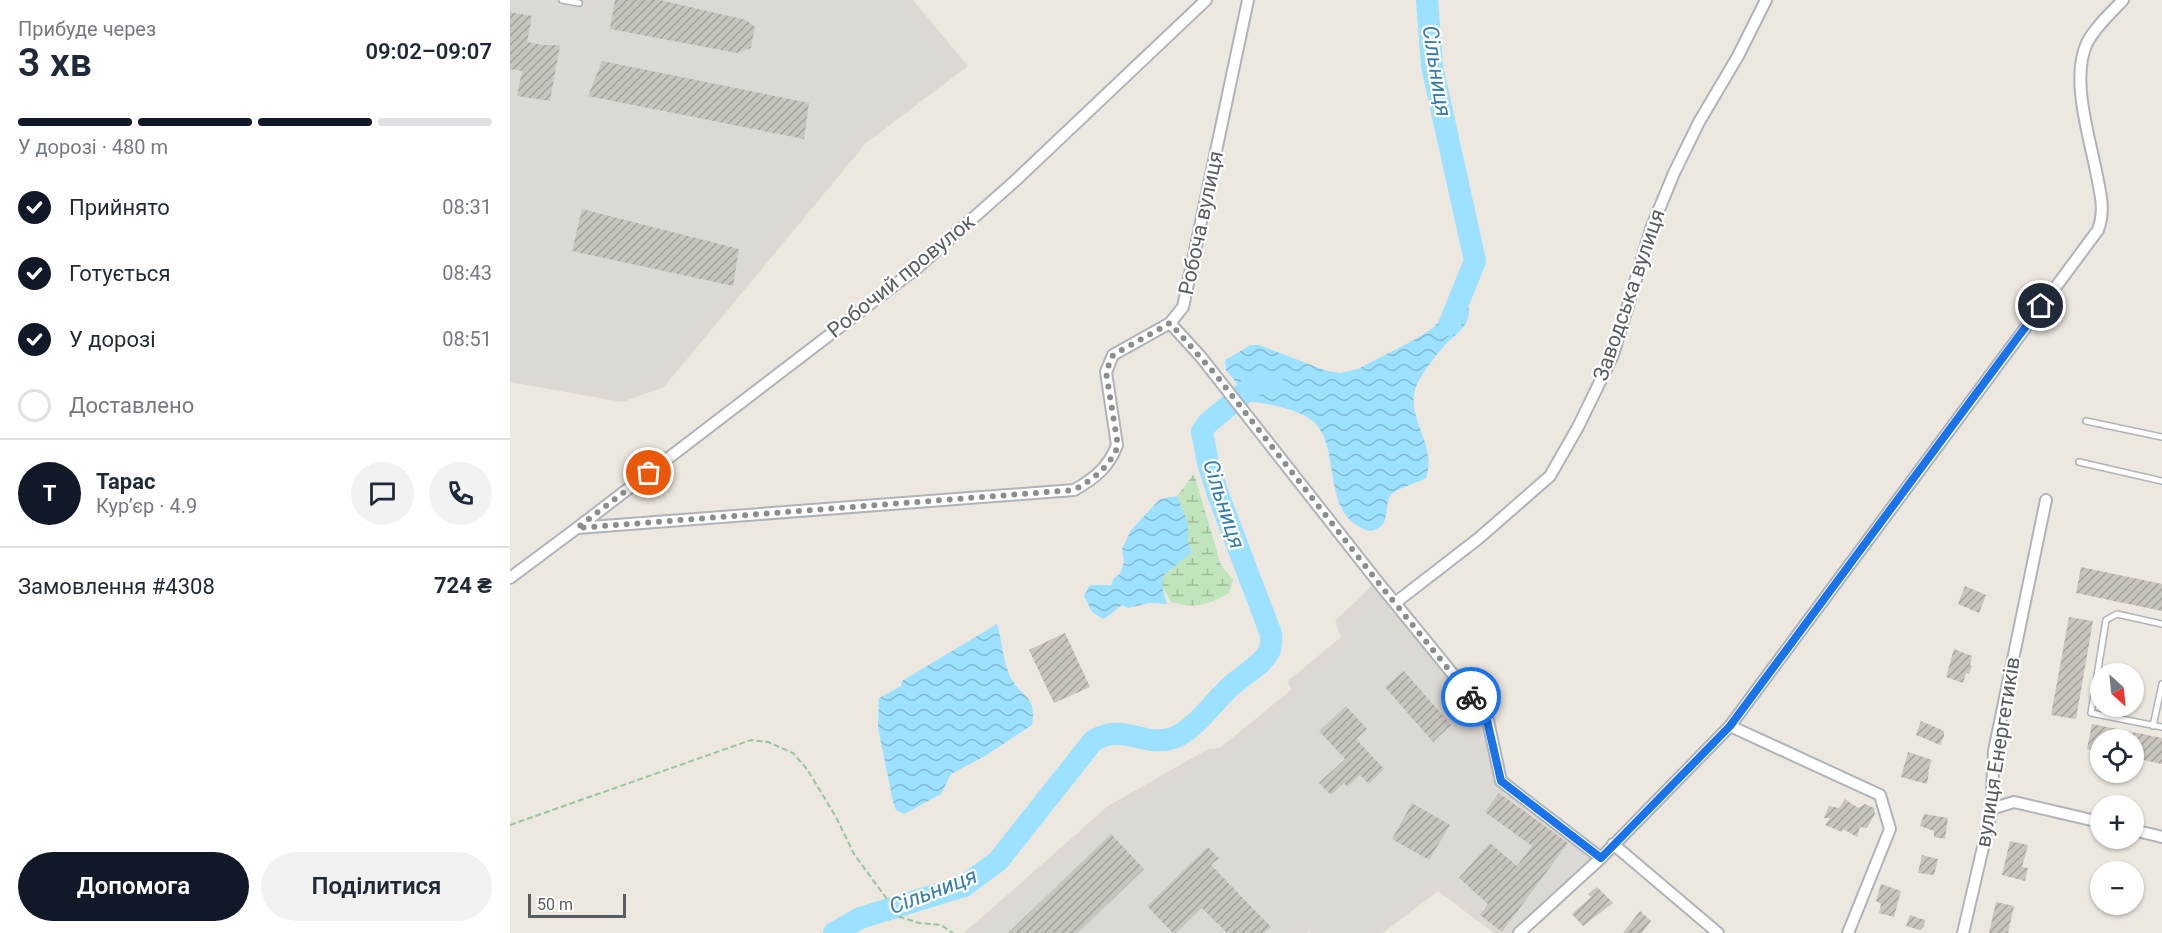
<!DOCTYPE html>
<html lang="uk">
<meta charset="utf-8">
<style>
:root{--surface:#fff;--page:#f2f2f3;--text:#1f2937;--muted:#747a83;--line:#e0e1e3;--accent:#111827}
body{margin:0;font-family:Roboto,sans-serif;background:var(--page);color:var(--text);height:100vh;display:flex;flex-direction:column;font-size:22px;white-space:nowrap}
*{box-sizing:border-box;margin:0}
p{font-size:20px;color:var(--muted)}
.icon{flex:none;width:33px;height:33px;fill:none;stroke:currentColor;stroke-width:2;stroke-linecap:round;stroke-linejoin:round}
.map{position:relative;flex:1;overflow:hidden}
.details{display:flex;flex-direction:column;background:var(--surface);width:510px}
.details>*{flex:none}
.needle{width:39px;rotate:153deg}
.controls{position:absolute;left:1580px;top:663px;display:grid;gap:12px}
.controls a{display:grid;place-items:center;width:54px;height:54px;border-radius:50%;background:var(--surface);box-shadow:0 2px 4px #0004;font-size:30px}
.scale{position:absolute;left:18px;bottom:15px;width:98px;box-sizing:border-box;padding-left:6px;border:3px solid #585d61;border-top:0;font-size:16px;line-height:21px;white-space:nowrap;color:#585d61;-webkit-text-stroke:4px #fff;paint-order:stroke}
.pin{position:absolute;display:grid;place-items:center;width:51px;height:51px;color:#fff;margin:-26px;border:3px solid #fff;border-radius:50%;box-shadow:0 2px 6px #0007}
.courier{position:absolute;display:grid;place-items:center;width:60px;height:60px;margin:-30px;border:4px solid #1a73e8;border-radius:50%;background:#fff;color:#222;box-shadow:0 2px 8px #0007}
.headline em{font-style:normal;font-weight:600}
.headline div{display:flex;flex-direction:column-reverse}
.headline{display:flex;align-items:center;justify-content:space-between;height:102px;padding:0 18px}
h1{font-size:39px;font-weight:600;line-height:45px}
.bar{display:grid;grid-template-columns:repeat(4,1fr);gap:9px 6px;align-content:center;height:72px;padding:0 18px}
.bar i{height:8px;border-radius:4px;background:var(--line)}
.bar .on{background:var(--accent)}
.bar p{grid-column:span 4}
.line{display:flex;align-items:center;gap:15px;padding:0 18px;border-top:2px solid var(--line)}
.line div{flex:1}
.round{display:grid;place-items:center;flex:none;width:63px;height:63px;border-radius:32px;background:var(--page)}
ol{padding:0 18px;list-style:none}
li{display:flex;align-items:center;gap:18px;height:66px}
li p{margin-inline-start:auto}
li .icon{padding:6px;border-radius:50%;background:var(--accent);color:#fff;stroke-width:4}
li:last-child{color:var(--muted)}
li i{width:33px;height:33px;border:3px solid var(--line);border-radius:50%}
.action{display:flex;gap:12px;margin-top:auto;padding:12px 18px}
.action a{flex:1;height:69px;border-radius:36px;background:var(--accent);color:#fff;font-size:24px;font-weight:600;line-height:69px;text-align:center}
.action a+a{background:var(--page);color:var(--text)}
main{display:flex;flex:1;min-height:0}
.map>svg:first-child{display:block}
</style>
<main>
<section class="details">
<div class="headline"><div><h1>3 хв</h1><p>Прибуде через</p></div><em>09:02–09:07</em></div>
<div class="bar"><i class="on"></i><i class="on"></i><i class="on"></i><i></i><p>У дорозі · 480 m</p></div>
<ol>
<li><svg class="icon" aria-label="check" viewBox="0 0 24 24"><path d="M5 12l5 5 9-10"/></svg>Прийнято<p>08:31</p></li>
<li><svg class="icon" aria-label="check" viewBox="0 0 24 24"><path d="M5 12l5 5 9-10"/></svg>Готується<p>08:43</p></li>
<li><svg class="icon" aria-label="check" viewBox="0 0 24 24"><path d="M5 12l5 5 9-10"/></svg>У дорозі<p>08:51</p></li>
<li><i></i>Доставлено</li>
</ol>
<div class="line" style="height:108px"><b class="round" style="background:var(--accent);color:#fff">Т</b><div><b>Тарас</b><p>Кур’єр · 4.9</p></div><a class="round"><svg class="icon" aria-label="chat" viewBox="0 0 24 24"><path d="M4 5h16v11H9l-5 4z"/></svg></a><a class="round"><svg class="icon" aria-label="phone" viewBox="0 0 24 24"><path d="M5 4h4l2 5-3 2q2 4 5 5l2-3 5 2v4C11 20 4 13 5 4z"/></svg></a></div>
<div class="line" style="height:78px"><div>Замовлення #4308</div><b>724 ₴</b></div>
<div class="action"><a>Допомога</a><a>Поділитися</a></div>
</section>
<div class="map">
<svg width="1652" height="933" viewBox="0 0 1652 933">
<defs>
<pattern id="wetland-marsh" width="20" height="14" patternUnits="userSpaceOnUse" patternTransform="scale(1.5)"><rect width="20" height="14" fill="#c0e4bb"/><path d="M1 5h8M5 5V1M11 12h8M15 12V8" fill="none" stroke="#9fbc9b"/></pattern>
<pattern id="water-waves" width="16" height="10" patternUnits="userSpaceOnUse" patternTransform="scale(1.5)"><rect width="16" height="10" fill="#9ce1ff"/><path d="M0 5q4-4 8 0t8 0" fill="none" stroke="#82bad2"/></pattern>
<pattern id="building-hatch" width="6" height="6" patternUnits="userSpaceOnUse" patternTransform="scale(1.5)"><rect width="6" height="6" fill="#c8c4be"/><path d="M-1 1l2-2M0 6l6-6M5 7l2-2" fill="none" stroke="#a5a29e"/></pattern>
</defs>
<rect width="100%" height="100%" fill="#ece7df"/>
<path fill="#dcd9d4" d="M 0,0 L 403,0 L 458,66 L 356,143 L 154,387 L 112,402 L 0,382 Z
M 867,581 L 977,716 L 991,781 L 1091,858 L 1009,933 L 984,933 L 928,891 L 873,933 L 801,933 L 799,931 L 797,933 L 454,933 L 598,806 L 698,749 L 710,748 L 782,689 L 777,682 L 831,637 L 825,621 Z"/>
<path fill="url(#wetland-marsh)" d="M 684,474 L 711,565 L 723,580 L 719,593 C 698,605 685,609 661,602 L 652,586 L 654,575 L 682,552 L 678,544 L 678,523 L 667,496 Z"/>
<path fill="url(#water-waves)" d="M 947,297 L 955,300 C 957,305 960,308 959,313 C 958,328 943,336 934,346 C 925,357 914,370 907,384 C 893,416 928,444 916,478 C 907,483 884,489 880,496 C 874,507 880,523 867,529 C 861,532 856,531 850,527 C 813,508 830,451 806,424 C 795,411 759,403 742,402 L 716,370 L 715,360 L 741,345 L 749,345 L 817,371 L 830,373 L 848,369 C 871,356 898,345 920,330 C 934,320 936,305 947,297 Z
M 667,496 L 678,523 L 678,544 L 682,552 L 654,575 L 652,586 L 657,604 L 639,603 L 618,608 L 612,605 C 605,610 601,615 593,619 L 582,612 L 574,596 L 580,585 L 601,585 L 604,578 L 610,574 L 614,562 L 612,549 L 621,530 L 650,499 Z
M 487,624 C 492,641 493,661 500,676 C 510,698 527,693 522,725 L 475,756 L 441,774 L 431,794 L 394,814 L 386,810 L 383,802 L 368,727 L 369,698 L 391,686 L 392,681 Z"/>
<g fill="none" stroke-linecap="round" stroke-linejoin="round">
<path stroke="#9ce1ff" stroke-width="22" d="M 917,0 L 922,66 L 965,261 L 939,325
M 324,933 L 350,918 L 454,886 L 488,861 L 583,741 C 614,722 633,748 663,738 C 684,731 705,700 721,686 C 733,675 751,666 759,652 C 762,646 761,641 761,634 L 709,497 L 698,463 L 692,431 L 698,423 L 745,384 L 762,382"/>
</g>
<path fill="url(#building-hatch)" d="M 105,0 L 150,0 L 236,20 L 245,27 L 241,48 L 227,53 L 100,29 Z
M 0,12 L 22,16 L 17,42 L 33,45 L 50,45 L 40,101 L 7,96 L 12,71 L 0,69 Z
M 92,61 L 299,103 L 294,139 L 78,96 Z
M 72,209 L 229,249 L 223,286 L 62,251 Z
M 1571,567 L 1652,584 L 1652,611 L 1566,593 Z
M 1455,586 L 1476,595 L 1469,613 L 1448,604 Z
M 1559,617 L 1583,621 L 1566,719 L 1541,715 Z
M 555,633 L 580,687 L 544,703 L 519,650 Z
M 1444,649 L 1462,656 L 1460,665 L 1462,666 L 1459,674 L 1456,673 L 1453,683 L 1436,677 Z
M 894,671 L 941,725 L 923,742 L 875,687 Z
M 836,706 L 857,729 L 846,739 L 874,769 L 859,784 L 850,775 L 837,787 L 834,783 L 821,795 L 809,783 L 835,759 L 809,731 Z
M 1411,721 L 1434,731 L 1434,736 L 1430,745 L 1406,735 Z
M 1582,724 L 1652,738 L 1652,764 L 1623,758 L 1623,740 L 1590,740 L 1590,752 L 1577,749 Z
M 1398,752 L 1422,760 L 1418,771 L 1419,772 L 1417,784 L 1391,777 Z
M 989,793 L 1058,843 L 992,932 L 970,915 L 978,904 L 949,878 L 980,843 L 1007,866 L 1022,846 L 975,812 Z
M 1335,799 L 1348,808 L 1355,804 L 1364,808 L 1365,814 L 1357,828 L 1350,827 L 1347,837 L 1333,829 L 1332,832 L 1315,825 L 1320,818 L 1314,818 L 1319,806 L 1329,808 Z
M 902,803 L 940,825 L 919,860 L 882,839 Z
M 1414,814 L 1438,818 L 1435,839 L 1424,837 L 1424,831 L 1410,826 Z
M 601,834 L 634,869 L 568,933 L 498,933 Z
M 1500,841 L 1518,845 L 1512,867 L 1518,868 L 1515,881 L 1492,875 Z
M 698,847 L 709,858 L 701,865 L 761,927 L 754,933 L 717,933 L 692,908 L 666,933 L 663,933 L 637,906 Z
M 1412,855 L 1428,859 L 1424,875 L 1408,873 Z
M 1371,884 L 1391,891 L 1384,917 L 1369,913 L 1371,904 L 1366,901 Z
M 1087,887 L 1103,903 L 1073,926 L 1062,914 L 1081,897 L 1078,894 Z
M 1486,902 L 1504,906 L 1498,933 L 1479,933 Z
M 1130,911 L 1141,921 L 1132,933 L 1113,933 Z
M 1400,915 L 1415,920 L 1414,926 L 1410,930 L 1396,926 Z"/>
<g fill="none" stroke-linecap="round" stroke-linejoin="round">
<defs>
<path id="service" d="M 52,0 L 69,3
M 1576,421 L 1652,437
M 1569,462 L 1652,481
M 1652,624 L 1607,614 L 1596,620 L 1581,713 L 1652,727
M 1643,726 L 1652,684"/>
<path id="minor" d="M 660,323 L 691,357 L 867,581 L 977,716 L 991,781 L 1091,858
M 67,528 L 407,268 L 506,180 L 696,0
M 0,578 L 67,528 L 564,490 C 584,479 599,467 607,445 L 596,372 L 603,355 L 660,323 L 673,307 L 738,0
M 885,603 L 969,538 L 1040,476 L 1068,427 L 1103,355 L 1141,229 L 1164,173 L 1189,122 L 1228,56 L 1256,0
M 1220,726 L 1370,795 L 1380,829 L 1338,933
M 1481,809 L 1504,802 L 1590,822
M 1623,830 L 1652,837
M 1103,844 L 1208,933
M 1009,933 L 1091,858 L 1220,726 L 1588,230 C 1595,211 1591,196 1587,176 C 1580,138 1560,79 1577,43 C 1585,27 1601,13 1613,0
M 1453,933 L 1481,813 L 1484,751 L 1536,500"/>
</defs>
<use href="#service" stroke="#b0b4b8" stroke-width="8"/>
<use href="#minor" stroke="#b0b4b8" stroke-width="14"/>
<path stroke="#96c79d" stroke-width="2" stroke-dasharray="6 3" stroke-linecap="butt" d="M 0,825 L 241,740 L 258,742 L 283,753 L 297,769 L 326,817 L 344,854 L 390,917 L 409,923 L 431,925 L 443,933"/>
<use href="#service" stroke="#fff" stroke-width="5"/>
<use href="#minor" stroke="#fff" stroke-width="10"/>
</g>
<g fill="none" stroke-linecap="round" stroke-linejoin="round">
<path stroke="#8c8d8d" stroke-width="6" stroke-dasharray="0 10.8" d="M 139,473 L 67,528 L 564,490 C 584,479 599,467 608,446 L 596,372 L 603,355 L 660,323 L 706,375 L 867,581 L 961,697"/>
<path stroke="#1a73e8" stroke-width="8" d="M 961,697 L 976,716 L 991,781 L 1091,858 L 1220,726 L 1531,306"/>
</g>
<g text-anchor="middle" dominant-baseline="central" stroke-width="4.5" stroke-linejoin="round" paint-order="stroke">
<g font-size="21" fill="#585d61" stroke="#fff">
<text transform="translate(691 223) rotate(-78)">Робоча вулиця</text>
<text transform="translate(391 276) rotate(-39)">Робочий провулок</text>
<text transform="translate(1119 295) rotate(-71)">Заводська вулиця</text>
<text transform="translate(1488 752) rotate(-81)">вулиця Енергетиків</text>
</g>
<g font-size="22" font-style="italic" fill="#387da7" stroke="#fff">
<text transform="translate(927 71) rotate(81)">Сільниця</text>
<text transform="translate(714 504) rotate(72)">Сільниця</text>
<text transform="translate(423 891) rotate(-21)">Сільниця</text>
</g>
</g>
</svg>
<div class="controls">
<a><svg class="needle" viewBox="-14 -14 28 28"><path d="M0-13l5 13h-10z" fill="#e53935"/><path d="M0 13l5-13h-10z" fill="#747a83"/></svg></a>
<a><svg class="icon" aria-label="locate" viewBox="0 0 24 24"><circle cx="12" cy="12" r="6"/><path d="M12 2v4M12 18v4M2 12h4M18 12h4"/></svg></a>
<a>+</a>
<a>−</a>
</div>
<div class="scale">50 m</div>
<div class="pin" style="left:139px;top:473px;background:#ea580c"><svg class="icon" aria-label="bag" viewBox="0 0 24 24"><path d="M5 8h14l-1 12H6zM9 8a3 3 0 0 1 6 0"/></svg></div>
<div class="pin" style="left:1531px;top:306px;background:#1f2937"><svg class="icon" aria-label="home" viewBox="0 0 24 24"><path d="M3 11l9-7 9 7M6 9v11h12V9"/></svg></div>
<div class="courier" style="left:961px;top:697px"><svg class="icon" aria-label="bike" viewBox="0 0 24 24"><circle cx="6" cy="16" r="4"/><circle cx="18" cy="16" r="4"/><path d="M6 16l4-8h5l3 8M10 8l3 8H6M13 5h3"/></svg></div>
</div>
</main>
